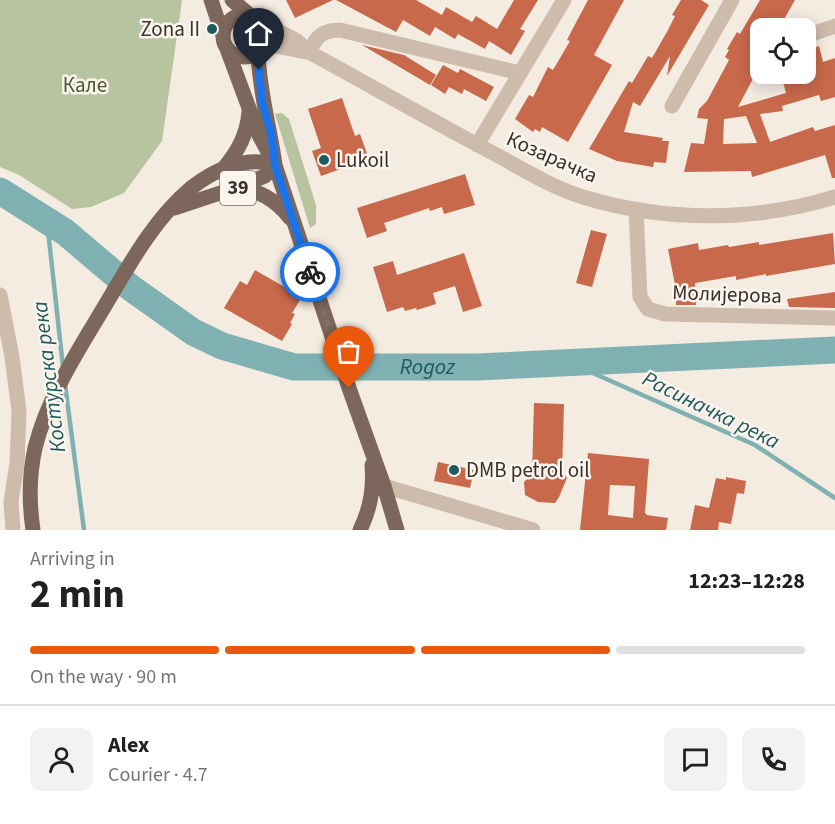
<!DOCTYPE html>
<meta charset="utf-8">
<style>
:root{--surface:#fff;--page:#f2f2f2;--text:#202124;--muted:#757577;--line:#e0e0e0;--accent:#ea580c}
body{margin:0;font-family:"Source Sans 3",sans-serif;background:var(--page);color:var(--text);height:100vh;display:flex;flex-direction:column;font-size:22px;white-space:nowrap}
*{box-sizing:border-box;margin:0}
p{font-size:20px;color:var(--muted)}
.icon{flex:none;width:33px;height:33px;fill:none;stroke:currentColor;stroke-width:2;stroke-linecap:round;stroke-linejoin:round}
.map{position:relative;height:530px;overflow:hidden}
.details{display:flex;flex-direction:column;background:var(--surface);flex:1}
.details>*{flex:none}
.buttons{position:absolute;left:750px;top:18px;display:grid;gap:12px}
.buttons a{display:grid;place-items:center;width:66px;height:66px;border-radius:12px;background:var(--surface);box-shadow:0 3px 15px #0003;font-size:30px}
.pin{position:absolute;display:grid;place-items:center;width:51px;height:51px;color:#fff;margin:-62px -26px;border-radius:50% 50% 50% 0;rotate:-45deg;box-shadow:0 0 6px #0007}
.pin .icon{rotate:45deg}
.courier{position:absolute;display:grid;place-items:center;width:60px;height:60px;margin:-30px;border:4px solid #1a73e8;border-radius:50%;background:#fff;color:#222;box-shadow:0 2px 8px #0007}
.head em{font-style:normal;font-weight:700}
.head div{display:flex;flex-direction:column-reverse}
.head{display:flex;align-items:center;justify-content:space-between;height:102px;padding:0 30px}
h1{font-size:39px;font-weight:700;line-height:45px}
.bar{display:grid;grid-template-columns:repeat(4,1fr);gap:9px 6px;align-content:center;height:72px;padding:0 30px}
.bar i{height:8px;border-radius:4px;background:var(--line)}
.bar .active{background:var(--accent)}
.bar p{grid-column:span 4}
.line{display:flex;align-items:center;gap:15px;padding:0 30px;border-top:2px solid var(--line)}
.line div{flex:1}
.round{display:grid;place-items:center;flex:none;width:63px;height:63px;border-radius:12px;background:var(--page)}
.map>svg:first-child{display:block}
</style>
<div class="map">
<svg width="835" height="530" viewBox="0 0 835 530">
<rect width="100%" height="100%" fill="#f4ebe1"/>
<path fill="#b8c4a0" d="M 0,0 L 182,0 L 162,141 L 124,193 L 91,207 L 72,209 L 19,175 L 0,167 Z
M 282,113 L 289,119 L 316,205 L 316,224 L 310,228 L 275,114 Z"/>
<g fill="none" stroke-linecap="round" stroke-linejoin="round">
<path stroke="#7fb0b2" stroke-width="4.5" d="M 47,221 L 63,367
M 568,362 L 755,445 L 835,498
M 65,384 L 84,530"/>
<path stroke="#7fb0b2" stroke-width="27" id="s1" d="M 0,191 L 65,232 L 131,288 L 193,332 L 222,346 L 294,367 L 477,367 L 835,350"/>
</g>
<path fill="#c8694b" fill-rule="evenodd" d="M 286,0 L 333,0 L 295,18 Z
M 336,0 L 416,0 L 442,15 L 446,7 L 472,22 L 476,16 L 497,29 L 514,0 L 538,0 L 520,29 L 525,31 L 511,55 L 489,41 L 485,49 L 458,34 L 455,39 L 435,27 L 430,36 L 403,20 L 396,32 Z
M 588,0 L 624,0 L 594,55 L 612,65 L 568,142 L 542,127 L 540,132 L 535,129 L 533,132 L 515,119 L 529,95 L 533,97 L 548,67 L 553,70 L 570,41 L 567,40 L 571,32 Z
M 681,0 L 701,0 L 709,5 L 667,76 L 670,56 L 640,106 L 633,102 L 624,132 L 663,138 L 662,141 L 669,141 L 666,163 L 654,162 L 653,167 L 617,161 L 589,149 L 629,81 L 632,83 L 648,56 L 652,58 L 668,30 L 675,16 L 672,15 Z
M 760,0 L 795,0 L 779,28 L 760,28 L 760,55 L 751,72 L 755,75 L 738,107 L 786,93 L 781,75 L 806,74 L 806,68 L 812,66 L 808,50 L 819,46 L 823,62 L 835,58 L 835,97 L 821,101 L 819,95 L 782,106 L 783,111 L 760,114 L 770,142 L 813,127 L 815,131 L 835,125 L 835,178 L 832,178 L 825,155 L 752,177 L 751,171 L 684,172 L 691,143 L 704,144 L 708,119 L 697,118 L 699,109 L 707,101 L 729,60 L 725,57 L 729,50 L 727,49 L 737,32 L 740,34 ZM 746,116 L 757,143 L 723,144 L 724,119 Z
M 362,45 L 404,55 L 436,75 L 430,85 Z
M 443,65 L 458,73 L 460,69 L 494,87 L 486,101 L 464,89 L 462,94 L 449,87 L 445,94 L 431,85 Z
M 342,98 L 355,136 L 360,134 L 369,159 L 321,176 L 312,151 L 321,148 L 308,109 Z
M 465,174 L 475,205 L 444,214 L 442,207 L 430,211 L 429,208 L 384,223 L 387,231 L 367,238 L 357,208 Z
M 591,230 L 607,234 L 592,287 L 576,283 Z
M 833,233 L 835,264 L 766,276 L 766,274 L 736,280 L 736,276 L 695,283 L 696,305 L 676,305 L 676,290 L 668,249 L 698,243 L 699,250 L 728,245 L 729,247 L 759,242 L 759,245 Z
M 464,253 L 482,306 L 463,312 L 455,286 L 433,293 L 436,304 L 417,310 L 416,308 L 405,311 L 403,307 L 387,312 L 373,267 L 393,261 L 397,275 Z
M 255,270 L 302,297 L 292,313 L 295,314 L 290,323 L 292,324 L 282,341 L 224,308 L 240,281 L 247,285 Z
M 835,292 L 835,308 L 789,307 L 787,299 Z
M 534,403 L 564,404 L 562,471 L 567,478 L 559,497 L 555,503 L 538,502 L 525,495 L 524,482 L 532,474 Z
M 588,453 L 649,459 L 645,513 L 647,515 L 668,518 L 666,530 L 580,530 ZM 610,485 L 635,486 L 633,518 L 608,515 Z
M 438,462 L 474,470 L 470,488 L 434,481 Z
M 726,477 L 746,481 L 744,494 L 737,493 L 731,524 L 719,522 L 718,530 L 690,530 L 695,505 L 709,508 L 716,478 L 726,480 Z"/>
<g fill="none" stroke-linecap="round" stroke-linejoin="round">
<path stroke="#cdbbac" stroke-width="15" d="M 257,20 L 297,41 L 309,52 C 369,85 429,119 489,151 C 520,167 550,187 583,197 C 665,222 754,222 835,197
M 806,36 L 835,26
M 262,46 L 271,45 L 306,52
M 309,52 C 316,37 322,30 340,30 L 520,73
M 672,106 L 732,0
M 477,145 L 564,0
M 636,209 L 640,297 L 648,309 L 665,314 L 835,318
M 0,295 L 12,357 L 19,411 L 17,463 L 11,502 L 13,530
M 384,486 L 533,530"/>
<path stroke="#7d675c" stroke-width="15" d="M 211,0 L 223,36
M 232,0 L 252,17
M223 36a21 21 0 1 1 42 0a21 21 0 1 1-42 0Z
M 227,49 L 259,135 L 275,165 L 349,388 L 384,486 L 397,530
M 224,168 C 238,151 247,135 249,112
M 235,188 L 265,176 L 275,165 C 270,127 259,91 258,52
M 175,208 L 235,188 C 259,190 275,199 290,218
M 33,530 C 29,503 29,475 35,448 C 47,399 77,352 103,309 C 128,267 153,220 191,188 C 214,170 246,155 275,165
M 360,530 C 370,510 374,488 372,465"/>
</g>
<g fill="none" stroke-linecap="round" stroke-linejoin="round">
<path stroke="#7c716b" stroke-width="6" stroke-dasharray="0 10.8" d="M 310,272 L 349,388"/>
<path stroke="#1a73e8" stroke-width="8" d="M 259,70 L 262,102 L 271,132 L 275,165 L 310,272"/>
</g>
<g fill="#1f5a5e" stroke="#fbf5ee" stroke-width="2">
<circle cx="212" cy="29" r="6"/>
<circle cx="324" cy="160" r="6"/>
<circle cx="454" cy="470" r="6"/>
</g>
<g text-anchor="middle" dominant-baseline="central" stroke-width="5" stroke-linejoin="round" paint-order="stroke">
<rect fill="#fbf5ee" stroke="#756b66" stroke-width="1.5" x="220" y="171" width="36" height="34" rx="4.5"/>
<g font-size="20" font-weight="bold" fill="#3b302b">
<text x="238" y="188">39</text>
</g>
<g font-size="21" fill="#3b302b" stroke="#fbf5ee" text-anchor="start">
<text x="200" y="29" text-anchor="end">Zona II</text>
<text x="336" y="160">Lukoil</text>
<text x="466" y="470">DMB petrol oil</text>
</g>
<g font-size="21" fill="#4a5a2e" stroke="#fbf5ee">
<text x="85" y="85">Кале</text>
</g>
<g font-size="21" fill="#3b302b" stroke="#fbf5ee">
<text transform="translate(552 157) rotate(24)">Козарачка</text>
<text transform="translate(727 294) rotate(2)">Молијерова</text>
</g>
<g font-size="22" font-style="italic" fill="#1f5a5e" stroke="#fbf5ee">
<text stroke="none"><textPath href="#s1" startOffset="480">Rogoz</textPath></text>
<text transform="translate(49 377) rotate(-97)">Костурска река</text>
<text transform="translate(711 410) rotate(26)">Расиначка река</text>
</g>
</g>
</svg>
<div class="buttons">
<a><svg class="icon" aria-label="locate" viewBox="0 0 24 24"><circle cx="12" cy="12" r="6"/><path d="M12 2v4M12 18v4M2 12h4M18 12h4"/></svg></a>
</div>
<div class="pin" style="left:349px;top:388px;background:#ea580c"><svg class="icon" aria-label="bag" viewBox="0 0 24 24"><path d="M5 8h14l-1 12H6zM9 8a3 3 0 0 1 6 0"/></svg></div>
<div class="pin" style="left:259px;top:70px;background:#1f2937"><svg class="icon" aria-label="home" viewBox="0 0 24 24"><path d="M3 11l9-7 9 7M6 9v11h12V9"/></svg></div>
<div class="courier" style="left:310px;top:272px"><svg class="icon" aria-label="bike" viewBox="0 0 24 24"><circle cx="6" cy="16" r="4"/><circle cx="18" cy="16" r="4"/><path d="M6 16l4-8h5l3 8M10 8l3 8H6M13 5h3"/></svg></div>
</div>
<section class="details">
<div class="head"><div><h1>2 min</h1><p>Arriving in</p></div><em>12:23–12:28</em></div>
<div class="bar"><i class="active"></i><i class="active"></i><i class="active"></i><i></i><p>On the way · 90 m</p></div>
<div class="line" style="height:108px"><a class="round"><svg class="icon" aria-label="person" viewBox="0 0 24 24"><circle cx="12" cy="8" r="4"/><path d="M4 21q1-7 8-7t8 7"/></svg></a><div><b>Alex</b><p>Courier · 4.7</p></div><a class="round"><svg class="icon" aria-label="chat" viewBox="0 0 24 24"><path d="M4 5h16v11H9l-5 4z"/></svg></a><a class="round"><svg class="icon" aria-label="phone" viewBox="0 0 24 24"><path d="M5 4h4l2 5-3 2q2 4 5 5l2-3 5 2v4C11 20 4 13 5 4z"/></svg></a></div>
</section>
